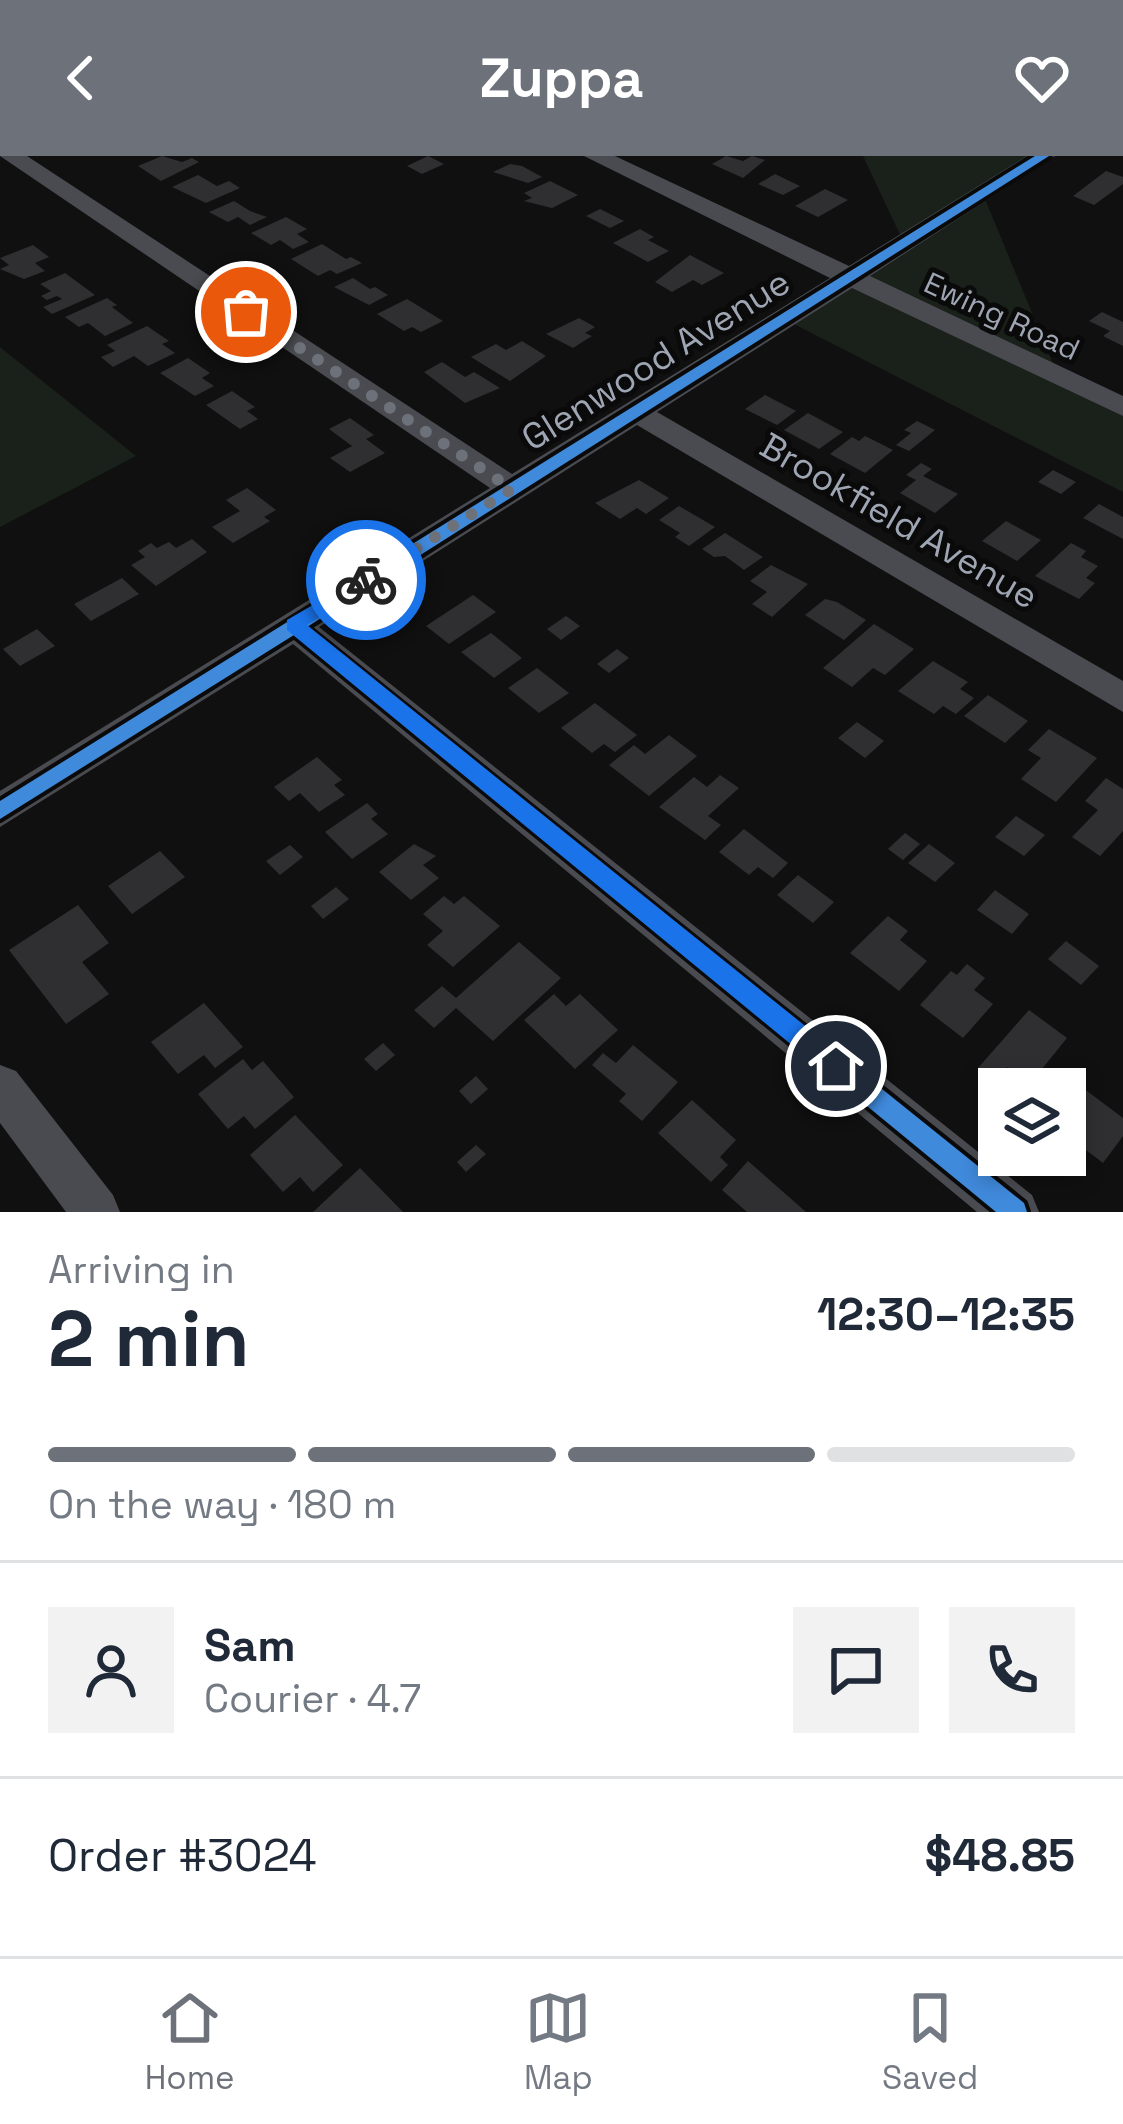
<!DOCTYPE html>
<meta charset="utf-8">
<style>
:root{--surface:#fff;--page:#f2f2f3;--text:#1f2937;--muted:#747a83;--line:#e0e1e3;--accent:#6d727a}
body{margin:0;font-family:"Space Grotesk",sans-serif;background:var(--page);color:var(--text);height:100vh;display:flex;flex-direction:column;font-size:45px;white-space:nowrap}
*{box-sizing:border-box;margin:0}
p{font-size:39px;color:var(--muted)}
.icon{flex:none;width:66px;height:66px;fill:none;stroke:currentColor;stroke-width:2;stroke-linecap:round;stroke-linejoin:round}
.map{position:relative;height:1056px;overflow:hidden}
.side{display:flex;flex-direction:column;background:var(--surface);flex:1}
.side>*{flex:none}
.controls{position:absolute;left:978px;top:912px;display:grid;gap:24px}
.controls a{display:grid;place-items:center;width:108px;height:108px;border-radius:0px;background:var(--surface);box-shadow:0 6px 18px #0003;font-size:60px}
.pin{position:absolute;display:grid;place-items:center;width:102px;height:102px;color:#fff;margin:-51px;border:6px solid #fff;border-radius:50%;box-shadow:0 3px 12px #0007}
.courier{position:absolute;display:grid;place-items:center;width:120px;height:120px;margin:-60px;border:9px solid #1a73e8;border-radius:50%;background:#fff;color:#222;box-shadow:0 3px 15px #0007}
.headline em{font-style:normal;font-weight:800}
.headline div{display:flex;flex-direction:column-reverse}
.headline{display:flex;align-items:center;justify-content:space-between;height:204px;padding:0 48px}
h1{font-size:78px;font-weight:800;line-height:90px}
.bar{display:grid;grid-template-columns:repeat(4,1fr);gap:18px 12px;align-content:center;height:144px;padding:0 48px}
.bar i{height:15px;border-radius:9px;background:var(--line)}
.bar .active{background:var(--accent)}
.bar p{grid-column:span 4}
.line{display:flex;align-items:center;gap:30px;padding:0 48px;border-top:3px solid var(--line)}
.line div{flex:1}
.round{display:grid;place-items:center;flex:none;width:126px;height:126px;border-radius:0px;background:var(--page)}
header{display:flex;justify-content:space-between;align-items:center;height:156px;padding:0 48px;background:var(--accent);color:#fff;font-size:54px;font-weight:800}
.tab-bar{display:flex;justify-content:space-around;align-items:center;height:168px;border-top:3px solid var(--line);background:var(--surface);font-size:33px;color:var(--muted)}
.tab-bar a{display:grid;justify-items:center;gap:6px}
.tab-bar .active{color:var(--accent)}
.map>svg:first-child{display:block}
</style>
<header><svg class="icon" aria-label="back" viewBox="0 0 24 24"><path d="M15 5l-7 7 7 7"/></svg>Zuppa<svg class="icon" aria-label="heart" viewBox="0 0 24 24"><path d="M12 20l-8-8c-3-5 5-10 8-4 3-6 11-1 8 4z"/></svg></header>
<div class="map">
<svg width="1123" height="1056" viewBox="0 0 1123 1056">
<rect width="100%" height="100%" fill="#101010"/>
<path fill="#1a201a" d="M 863,0 L 1043,0 L 983,38 L 1058,220 L 1123,251 L 1123,336 L 784,163 L 904,87 Z
M 0,191 L 136,300 L 0,371 Z"/>
<path fill="#2f2f31" d="M 162,0 L 182,6 L 192,2 L 199,6 L 161,25 L 138,10 Z
M 428,0 L 444,8 L 422,18 L 407,10 Z
M 726,0 L 743,5 L 752,0 L 765,4 L 743,22 L 712,8 Z
M 510,8 L 522,10 L 542,21 L 528,27 L 493,16 Z
M 1106,15 L 1123,21 L 1123,28 L 1094,49 L 1073,40 Z
M 775,18 L 800,30 L 783,39 L 758,28 Z
M 198,19 L 217,30 L 229,25 L 240,32 L 206,47 L 172,31 Z
M 550,25 L 578,39 L 552,52 L 524,45 L 532,42 L 524,37 Z
M 825,33 L 848,44 L 818,61 L 795,50 Z
M 234,45 L 250,55 L 267,61 L 250,69 L 238,61 L 228,66 L 209,56 Z
M 600,53 L 624,65 L 610,72 L 586,60 Z
M 286,61 L 307,73 L 297,78 L 309,86 L 293,93 L 280,84 L 271,89 L 251,77 Z
M 640,73 L 654,81 L 648,84 L 669,95 L 648,106 L 613,87 Z
M 322,88 L 346,103 L 351,101 L 362,107 L 337,118 L 330,114 L 318,120 L 291,103 Z
M 33,89 L 49,101 L 35,107 L 45,115 L 24,123 L 0,113 L 9,109 L 0,102 Z
M 690,99 L 724,117 L 702,129 L 693,124 L 672,136 L 655,126 Z
M 65,117 L 95,139 L 52,158 L 43,151 L 62,143 L 57,140 L 47,144 L 41,140 L 51,135 L 40,128 Z
M 353,122 L 370,133 L 375,131 L 388,139 L 369,149 L 334,131 Z
M 107,142 L 117,149 L 112,151 L 133,167 L 105,180 L 88,167 L 79,171 L 65,161 Z
M 407,143 L 443,165 L 421,176 L 412,171 L 404,175 L 377,158 Z
M 1102,156 L 1123,166 L 1123,190 L 1103,180 L 1110,175 L 1089,165 Z
M 579,162 L 595,171 L 585,177 L 592,180 L 573,192 L 546,178 Z
M 147,170 L 169,185 L 162,188 L 175,197 L 148,210 L 134,200 L 113,211 L 101,201 L 115,195 L 107,189 Z
M 522,185 L 546,200 L 510,225 L 471,201 L 496,188 L 506,194 Z
M 188,202 L 210,217 L 202,222 L 214,230 L 195,240 L 160,217 Z
M 442,206 L 465,221 L 474,216 L 500,232 L 465,247 L 424,216 Z
M 232,235 L 255,251 L 247,255 L 258,263 L 240,273 L 206,249 Z
M 765,239 L 796,255 L 777,269 L 745,253 Z
M 808,257 L 843,276 L 819,293 L 784,274 Z
M 350,262 L 374,279 L 366,283 L 385,297 L 350,316 L 330,302 L 352,290 L 329,273 Z
M 917,265 L 935,274 L 909,295 L 896,289 L 911,277 L 904,274 Z
M 865,280 L 893,294 L 865,317 L 830,298 L 852,281 L 859,285 Z
M 921,307 L 932,313 L 923,320 L 958,338 L 935,357 L 900,337 L 916,324 L 906,319 Z
M 1053,314 L 1076,326 L 1061,338 L 1038,326 Z
M 639,324 L 669,342 L 646,358 L 637,352 L 620,363 L 595,347 Z
M 247,332 L 276,354 L 264,361 L 270,365 L 233,387 L 212,371 L 240,355 L 226,344 Z
M 1099,348 L 1123,361 L 1123,383 L 1083,362 Z
M 679,350 L 715,371 L 689,390 L 675,381 L 680,377 L 659,364 Z
M 1006,365 L 1041,384 L 1017,405 L 982,385 Z
M 725,377 L 763,401 L 744,414 L 725,400 L 714,401 L 702,393 Z
M 192,383 L 207,396 L 156,430 L 131,409 L 145,401 L 138,395 L 151,387 L 157,392 L 169,386 L 176,392 Z
M 1071,387 L 1086,395 L 1081,401 L 1098,410 L 1086,422 L 1095,427 L 1079,443 L 1035,420 Z
M 771,409 L 808,428 L 772,461 L 752,448 L 767,436 L 750,425 Z
M 122,422 L 139,438 L 91,465 L 74,448 Z
M 473,439 L 496,456 L 449,488 L 426,470 Z
M 825,443 L 837,446 L 866,464 L 844,484 L 805,459 Z
M 566,460 L 580,470 L 561,484 L 547,473 Z
M 874,468 L 914,493 L 885,519 L 873,512 L 852,531 L 823,512 Z
M 37,473 L 55,490 L 20,510 L 3,493 Z
M 491,477 L 522,502 L 494,522 L 461,496 Z
M 617,493 L 629,502 L 609,517 L 597,508 Z
M 933,505 L 968,526 L 960,533 L 974,542 L 956,558 L 943,550 L 934,558 L 898,535 Z
M 537,512 L 569,537 L 539,557 L 508,532 Z
M 988,539 L 1028,565 L 1005,587 L 964,560 Z
M 595,547 L 637,579 L 615,596 L 604,588 L 592,597 L 561,572 Z
M 857,566 L 884,585 L 865,602 L 838,582 Z
M 1049,573 L 1097,602 L 1056,646 L 1021,623 L 1041,602 L 1028,594 Z
M 669,579 L 697,600 L 649,640 L 609,609 L 634,589 L 645,598 Z
M 317,601 L 342,624 L 334,629 L 345,639 L 319,656 L 300,637 L 289,645 L 274,631 Z
M 720,619 L 739,632 L 708,660 L 721,669 L 705,684 L 659,651 L 694,621 L 707,631 Z
M 1106,622 L 1123,633 L 1123,675 L 1100,700 L 1072,681 L 1098,654 L 1085,645 Z
M 367,647 L 378,658 L 371,663 L 388,678 L 352,703 L 325,676 Z
M 1016,660 L 1045,679 L 1024,700 L 995,681 Z
M 744,673 L 788,707 L 773,722 L 758,711 L 749,719 L 719,696 Z
M 905,677 L 920,688 L 903,704 L 888,693 Z
M 414,688 L 436,700 L 423,709 L 439,722 L 411,744 L 379,716 Z
M 929,688 L 955,707 L 935,726 L 908,707 Z
M 290,689 L 303,701 L 280,719 L 266,705 Z
M 160,695 L 185,721 L 132,758 L 108,730 Z
M 798,719 L 834,746 L 813,767 L 777,739 Z
M 336,731 L 349,743 L 323,763 L 311,750 Z
M 995,734 L 1029,758 L 1012,778 L 977,754 Z
M 444,740 L 454,748 L 464,740 L 500,770 L 453,811 L 427,789 L 443,775 L 423,758 Z
M 78,749 L 109,787 L 82,806 L 109,838 L 66,868 L 9,794 Z
M 888,760 L 908,775 L 900,784 L 927,805 L 899,835 L 850,797 Z
M 1066,785 L 1099,810 L 1081,829 L 1048,803 Z
M 519,786 L 561,822 L 493,885 L 456,852 L 434,872 L 414,854 L 442,830 L 456,842 Z
M 967,808 L 985,822 L 974,834 L 993,848 L 963,882 L 920,849 L 951,815 L 957,819 Z
M 554,838 L 566,850 L 580,838 L 618,874 L 575,913 L 524,864 Z
M 204,847 L 243,891 L 215,912 L 204,899 L 178,918 L 151,886 Z
M 1029,854 L 1067,882 L 1029,929 L 1007,911 L 995,925 L 978,912 Z
M 383,887 L 395,899 L 376,915 L 364,903 Z
M 633,889 L 678,926 L 642,965 L 619,945 L 626,938 L 592,909 L 603,897 L 616,907 Z
M 243,903 L 252,914 L 263,905 L 294,941 L 255,973 L 244,960 L 228,973 L 198,938 Z
M 476,920 L 488,933 L 471,948 L 459,935 Z
M 1079,929 L 1123,962 L 1123,980 L 1103,1007 L 1065,978 L 1065,947 Z
M 692,944 L 736,984 L 720,1001 L 728,1009 L 711,1026 L 658,977 Z
M 295,959 L 343,1009 L 313,1036 L 300,1021 L 283,1036 L 250,999 Z
M 476,989 L 486,998 L 466,1016 L 457,1006 Z
M 748,1005 L 806,1056 L 747,1056 L 722,1034 Z
M 360,1012 L 403,1056 L 313,1056 Z"/>
<g fill="none" stroke-linecap="round" stroke-linejoin="round">
<path fill="#4a4b50" fill-rule="evenodd" d="M 0,0 L 27,0 L 512,318 L 830,122 L 584,0 L 615,0 L 849,110 L 1027,0 L 1055,0 L 870,120 L 1123,240 L 1123,260 L 852,132 L 657,256 L 1123,525 L 1123,556 L 637,269 L 319,471 L 1032,1039 L 1039,1056 L 977,1056 L 293,488 L 0,671 L 0,635 L 490,332 Z
M 0,909 L 16,915 L 113,1039 L 120,1056 L 66,1056 L 0,967 Z"/>
<defs>
<path id="cycleway" d="M 1035,0 L 1049,0 L 307,471 L 1024,1047 L 1027,1056 L 996,1056 L 294,479 L 0,663 L 0,645 Z"/>
</defs>
<use href="#cycleway" stroke="#0a0a0b" stroke-width="8"/>
<use href="#cycleway" fill="#408adc" fill-rule="evenodd"/>
</g>
<path fill="#1a73e8" d="M 366,418 L 375,424 L 372,428 L 307,469 L 845,902 L 845,918 L 827,918 L 287,474 L 287,464 Z"/>
<g fill="none" stroke-linecap="round" stroke-linejoin="round">
<path stroke="#6d727a" stroke-width="12" stroke-dasharray="0 21.6" d="M 246,156 L 512,333 L 366,424"/>
</g>
<g text-anchor="middle" dominant-baseline="central" stroke-width="10" stroke-linejoin="round" paint-order="stroke">
<g font-size="30" fill="#9fa6b3" stroke="#0a0a0b">
<text transform="translate(1002 160) rotate(25)">Ewing Road</text>
</g>
<g font-size="36" fill="#9fa6b3" stroke="#0a0a0b">
<text transform="translate(656 204) rotate(-32)">Glenwood Avenue</text>
<text transform="translate(899 365) rotate(30)">Brookfield Avenue</text>
</g>
</g>
</svg>
<div class="controls">
<a><svg class="icon" aria-label="layers" viewBox="0 0 24 24"><path d="M12 4l9 5-9 5-9-5zM3 14l9 5 9-5"/></svg></a>
</div>
<div class="pin" style="left:246px;top:156px;background:#ea580c"><svg class="icon" aria-label="bag" viewBox="0 0 24 24"><path d="M5 8h14l-1 12H6zM9 8a3 3 0 0 1 6 0"/></svg></div>
<div class="pin" style="left:836px;top:910px;background:#1f2937"><svg class="icon" aria-label="home" viewBox="0 0 24 24"><path d="M3 11l9-7 9 7M6 9v11h12V9"/></svg></div>
<div class="courier" style="left:366px;top:424px"><svg class="icon" aria-label="bike" viewBox="0 0 24 24"><circle cx="6" cy="16" r="4"/><circle cx="18" cy="16" r="4"/><path d="M6 16l4-8h5l3 8M10 8l3 8H6M13 5h3"/></svg></div>
</div>
<section class="side">
<div class="headline"><div><h1>2 min</h1><p>Arriving in</p></div><em>12:30–12:35</em></div>
<div class="bar"><i class="active"></i><i class="active"></i><i class="active"></i><i></i><p>On the way · 180 m</p></div>
<div class="line" style="height:216px"><a class="round"><svg class="icon" aria-label="person" viewBox="0 0 24 24"><circle cx="12" cy="8" r="4"/><path d="M4 21q1-7 8-7t8 7"/></svg></a><div><b>Sam</b><p>Courier · 4.7</p></div><a class="round"><svg class="icon" aria-label="chat" viewBox="0 0 24 24"><path d="M4 5h16v11H9l-5 4z"/></svg></a><a class="round"><svg class="icon" aria-label="phone" viewBox="0 0 24 24"><path d="M5 4h4l2 5-3 2q2 4 5 5l2-3 5 2v4C11 20 4 13 5 4z"/></svg></a></div>
<div class="line" style="height:156px"><div>Order #3024</div><b>$48.85</b></div>
</section>
<nav class="tab-bar">
<a class="active"><svg class="icon" aria-label="home" viewBox="0 0 24 24"><path d="M3 11l9-7 9 7M6 9v11h12V9"/></svg>Home</a>
<a><svg class="icon" aria-label="map" viewBox="0 0 24 24"><path d="M3 6l6-2 6 2 6-2v14l-6 2-6-2-6 2zM9 4v14M15 6v14"/></svg>Map</a>
<a><svg class="icon" aria-label="saved" viewBox="0 0 24 24"><path d="M7 4h10v16l-5-4-5 4z"/></svg>Saved</a>
</nav>
